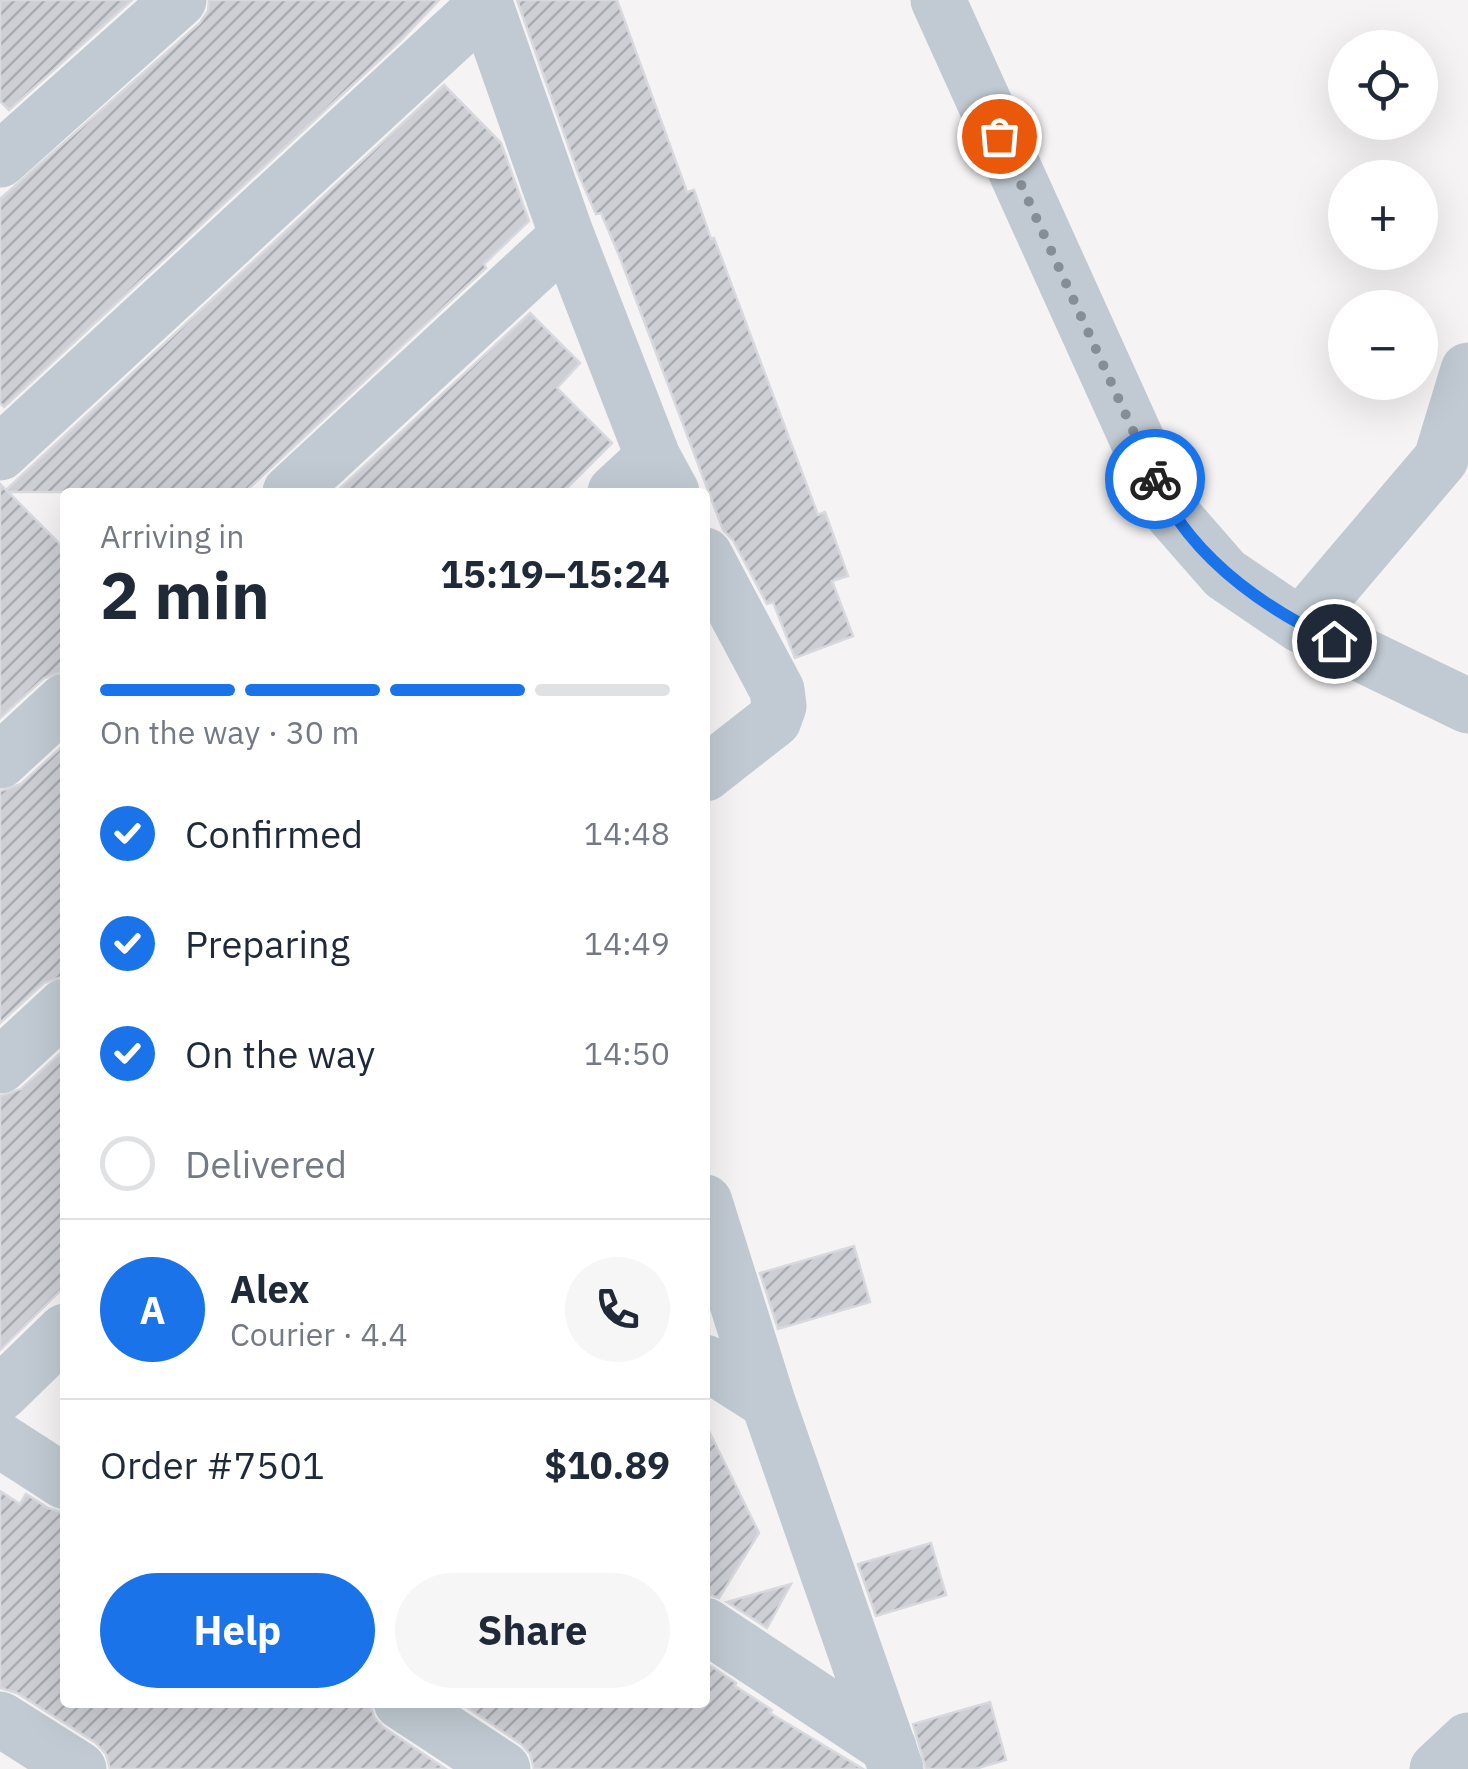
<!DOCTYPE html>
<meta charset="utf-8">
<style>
:root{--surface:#fff;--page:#f6f6f7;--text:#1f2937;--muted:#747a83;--line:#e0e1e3;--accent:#1a73e8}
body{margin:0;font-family:"IBM Plex Sans",sans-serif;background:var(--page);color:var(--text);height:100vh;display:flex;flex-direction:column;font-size:38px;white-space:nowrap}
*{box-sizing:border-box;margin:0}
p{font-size:32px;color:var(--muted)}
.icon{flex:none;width:55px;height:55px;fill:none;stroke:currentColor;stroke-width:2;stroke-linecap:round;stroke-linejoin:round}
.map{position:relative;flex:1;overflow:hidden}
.sheet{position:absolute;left:60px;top:488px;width:650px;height:1220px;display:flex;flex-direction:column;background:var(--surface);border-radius:10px;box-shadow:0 10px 40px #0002}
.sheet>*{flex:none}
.fabs{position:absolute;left:1328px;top:30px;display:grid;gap:20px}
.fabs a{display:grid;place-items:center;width:110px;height:110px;border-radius:50%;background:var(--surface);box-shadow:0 10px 40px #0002;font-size:50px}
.pin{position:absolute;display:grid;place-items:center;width:85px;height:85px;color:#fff;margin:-42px;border:5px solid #fff;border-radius:50%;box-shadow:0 2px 10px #0007}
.courier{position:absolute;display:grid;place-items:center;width:100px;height:100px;margin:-50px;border:8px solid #1a73e8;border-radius:50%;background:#fff;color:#222;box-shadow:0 2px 12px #0007}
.headline em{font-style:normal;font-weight:700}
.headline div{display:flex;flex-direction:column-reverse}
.headline{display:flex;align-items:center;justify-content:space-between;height:170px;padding:0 40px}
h1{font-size:65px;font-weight:700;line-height:75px}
.bar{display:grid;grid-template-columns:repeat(4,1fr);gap:15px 10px;align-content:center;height:120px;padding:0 40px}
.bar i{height:12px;border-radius:8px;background:var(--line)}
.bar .current{background:var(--accent)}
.bar p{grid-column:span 4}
.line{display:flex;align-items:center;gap:25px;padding:0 40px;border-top:2px solid var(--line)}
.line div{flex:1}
.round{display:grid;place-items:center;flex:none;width:105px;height:105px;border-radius:52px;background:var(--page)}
ol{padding:0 40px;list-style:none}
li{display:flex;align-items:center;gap:30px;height:110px}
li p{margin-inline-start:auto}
li .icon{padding:10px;border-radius:50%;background:var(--accent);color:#fff;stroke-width:4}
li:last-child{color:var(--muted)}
li i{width:55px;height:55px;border:5px solid var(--line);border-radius:50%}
.cta{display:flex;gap:20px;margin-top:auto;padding:20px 40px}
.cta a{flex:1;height:115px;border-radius:60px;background:var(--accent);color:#fff;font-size:40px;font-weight:700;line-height:115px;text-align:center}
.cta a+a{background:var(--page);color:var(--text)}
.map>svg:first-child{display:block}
</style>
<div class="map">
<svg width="1468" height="1769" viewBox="0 0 1468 1769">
<defs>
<pattern id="building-hatch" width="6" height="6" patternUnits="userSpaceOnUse" patternTransform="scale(2.5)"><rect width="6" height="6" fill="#cdcfd5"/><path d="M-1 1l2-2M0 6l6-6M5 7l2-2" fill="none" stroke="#a8abb0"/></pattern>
</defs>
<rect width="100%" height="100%" fill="#f5f3f3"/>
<path fill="url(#building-hatch)" stroke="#d7d9de" stroke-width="2.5" d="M 0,0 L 132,0 L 9,110 L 0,101 Z
M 209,0 L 439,0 L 400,41 L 4,407 L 0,403 L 0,199 L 200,23 L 208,11 Z
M 517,0 L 617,0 L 687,192 L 694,190 L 711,239 L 714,238 L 818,515 L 825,512 L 848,576 L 832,581 L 853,636 L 795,658 L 773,602 L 767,604 L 733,540 L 723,530 L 621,260 L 601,213 L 596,214 L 578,173 Z
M 444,85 L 501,143 L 529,221 L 484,264 L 486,268 L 245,492 L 8,492 L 65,549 L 65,671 L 44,678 L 0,718 L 0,484 L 6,490 L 21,476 Z
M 530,313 L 580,363 L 557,388 L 612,443 L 563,492 L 336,492 Z
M 65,744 L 65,976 L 44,983 L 0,1023 L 0,791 L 21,784 Z
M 65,1049 L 65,1286 L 0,1350 L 0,1096 L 21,1089 Z
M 854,1246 L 870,1302 L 778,1329 L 760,1273 Z
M 705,1423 L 759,1533 L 719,1598 L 705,1594 Z
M 0,1491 L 20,1504 L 26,1494 L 48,1508 L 65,1513 L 65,1702 L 370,1702 L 374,1717 L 383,1727 L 446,1769 L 110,1769 L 106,1754 L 96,1743 L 17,1693 L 0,1688 Z
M 931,1543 L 946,1595 L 876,1616 L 858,1564 Z
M 791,1584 L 767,1628 L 727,1602 Z
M 705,1662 L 736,1683 L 735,1686 L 772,1710 L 770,1713 L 863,1769 L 534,1769 L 530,1754 L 521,1744 L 459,1702 L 705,1702 Z
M 990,1702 L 1006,1760 L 975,1769 L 926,1769 L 913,1724 Z"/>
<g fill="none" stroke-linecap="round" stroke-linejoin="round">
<path stroke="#c1cad2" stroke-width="55" d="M 484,0 L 567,236 L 653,457 L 672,492
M 938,0 L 1169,510 L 1225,574 L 1300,625 L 1468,706
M 0,160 L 179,0
M 0,453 L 485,5
M 290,492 L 567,236
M 615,492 L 653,457
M 705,555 L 777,690 L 779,706 L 774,720 L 705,774
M 1300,625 L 1441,459 L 1468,370
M 0,761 L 65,701
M 0,1066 L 65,1006
M 705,1202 L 768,1402 L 896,1769
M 705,1362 L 768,1402
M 0,1394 L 65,1331
M 0,1440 L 65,1482
M 705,1625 L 889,1747
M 401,1702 L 503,1769
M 0,1719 L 79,1769
M 1437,1769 L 1468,1740"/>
</g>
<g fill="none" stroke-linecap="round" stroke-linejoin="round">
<path stroke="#868d94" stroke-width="10" stroke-dasharray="0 18" d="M 999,136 L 1155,479"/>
<path stroke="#1a73e8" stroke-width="12" d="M 1155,479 C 1189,555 1260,606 1334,641"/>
</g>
</svg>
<div class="fabs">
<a><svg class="icon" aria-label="locate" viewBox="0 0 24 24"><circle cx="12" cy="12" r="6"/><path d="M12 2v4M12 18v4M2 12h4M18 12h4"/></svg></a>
<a>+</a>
<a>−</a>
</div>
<div class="pin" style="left:999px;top:136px;background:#ea580c"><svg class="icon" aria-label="bag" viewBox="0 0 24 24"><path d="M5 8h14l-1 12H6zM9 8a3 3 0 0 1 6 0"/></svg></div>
<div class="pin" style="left:1334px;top:641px;background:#1f2937"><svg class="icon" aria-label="home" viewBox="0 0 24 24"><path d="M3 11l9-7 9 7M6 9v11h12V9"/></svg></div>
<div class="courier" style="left:1155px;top:479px"><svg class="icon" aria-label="bike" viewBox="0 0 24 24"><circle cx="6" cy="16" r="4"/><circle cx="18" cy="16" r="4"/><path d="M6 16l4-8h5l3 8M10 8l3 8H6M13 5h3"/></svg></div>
<section class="sheet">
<div class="headline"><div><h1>2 min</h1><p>Arriving in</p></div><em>15:19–15:24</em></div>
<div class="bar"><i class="current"></i><i class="current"></i><i class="current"></i><i></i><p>On the way · 30 m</p></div>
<ol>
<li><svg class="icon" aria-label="check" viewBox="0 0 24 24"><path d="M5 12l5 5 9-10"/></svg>Confirmed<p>14:48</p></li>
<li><svg class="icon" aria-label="check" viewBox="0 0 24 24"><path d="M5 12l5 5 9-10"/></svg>Preparing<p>14:49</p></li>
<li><svg class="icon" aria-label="check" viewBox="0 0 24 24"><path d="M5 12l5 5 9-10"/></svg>On the way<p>14:50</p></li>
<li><i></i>Delivered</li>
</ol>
<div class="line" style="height:180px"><b class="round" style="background:var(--accent);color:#fff">A</b><div><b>Alex</b><p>Courier · 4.4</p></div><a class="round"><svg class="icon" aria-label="phone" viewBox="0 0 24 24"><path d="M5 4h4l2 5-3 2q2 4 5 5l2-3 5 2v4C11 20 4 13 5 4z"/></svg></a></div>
<div class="line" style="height:130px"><div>Order #7501</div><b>$10.89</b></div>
<div class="cta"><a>Help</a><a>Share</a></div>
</section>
</div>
